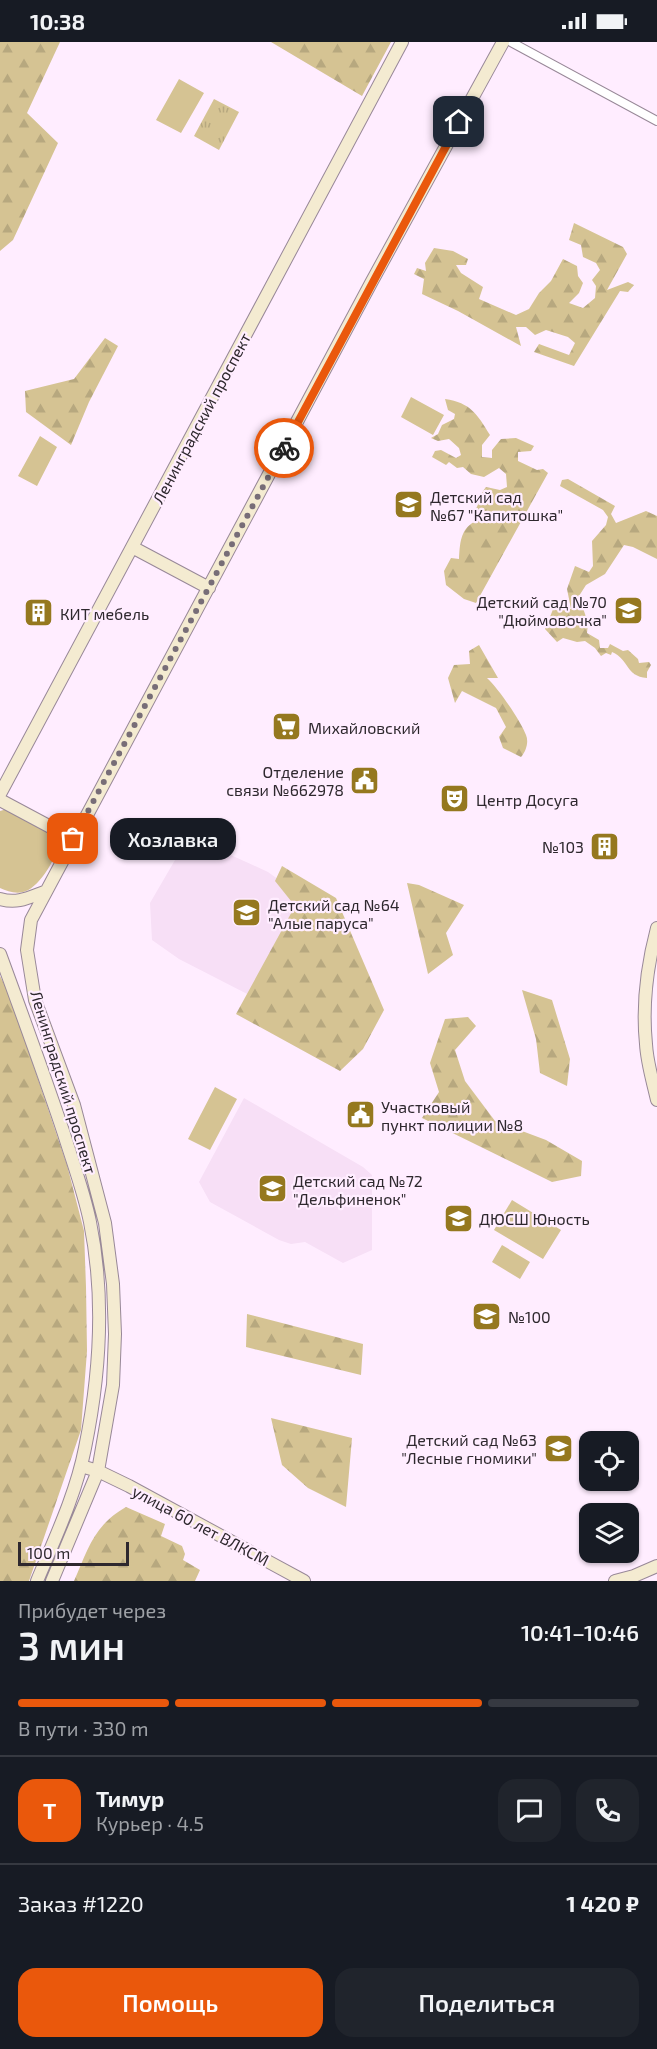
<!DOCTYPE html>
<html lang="ru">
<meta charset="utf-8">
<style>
:root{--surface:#171b24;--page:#20242c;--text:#f1f3f6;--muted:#9ea1a6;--line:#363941;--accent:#ea580c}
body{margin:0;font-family:"Exo 2",sans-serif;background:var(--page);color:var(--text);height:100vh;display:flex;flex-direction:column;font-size:22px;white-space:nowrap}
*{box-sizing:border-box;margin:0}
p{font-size:20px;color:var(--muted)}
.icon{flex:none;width:33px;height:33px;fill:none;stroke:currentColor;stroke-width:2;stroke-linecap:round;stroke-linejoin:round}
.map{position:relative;height:1539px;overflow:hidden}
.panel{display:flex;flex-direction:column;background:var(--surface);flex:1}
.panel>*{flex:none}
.controls{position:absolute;left:579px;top:1389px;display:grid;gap:12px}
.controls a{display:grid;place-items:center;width:60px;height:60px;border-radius:12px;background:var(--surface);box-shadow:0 2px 4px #0004;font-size:30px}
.scale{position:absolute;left:18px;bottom:15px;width:111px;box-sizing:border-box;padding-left:6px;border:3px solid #2e282e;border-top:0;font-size:16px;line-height:21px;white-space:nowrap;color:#2e282e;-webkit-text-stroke:4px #ffedff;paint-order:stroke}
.pin{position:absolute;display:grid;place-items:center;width:51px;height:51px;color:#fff;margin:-26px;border-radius:12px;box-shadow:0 3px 9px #0006}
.courier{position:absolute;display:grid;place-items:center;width:60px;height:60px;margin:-30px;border:4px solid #ea580c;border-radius:50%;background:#fff;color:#222;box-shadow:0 2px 8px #0007}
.bubble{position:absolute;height:42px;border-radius:18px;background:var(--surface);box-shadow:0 2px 4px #0004;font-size:20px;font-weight:600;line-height:42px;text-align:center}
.overview em{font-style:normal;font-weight:600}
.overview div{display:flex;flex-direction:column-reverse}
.overview{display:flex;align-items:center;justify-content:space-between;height:102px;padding:0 18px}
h1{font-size:39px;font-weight:600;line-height:45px}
.bar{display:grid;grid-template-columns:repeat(4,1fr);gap:9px 6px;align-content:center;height:72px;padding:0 18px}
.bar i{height:8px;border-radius:4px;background:var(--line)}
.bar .active{background:var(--accent)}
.bar p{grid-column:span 4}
.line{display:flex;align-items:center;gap:15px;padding:0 18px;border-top:2px solid var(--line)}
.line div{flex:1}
.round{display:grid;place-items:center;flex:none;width:63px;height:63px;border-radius:18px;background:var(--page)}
.action{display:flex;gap:12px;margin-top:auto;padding:12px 18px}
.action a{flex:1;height:69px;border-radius:18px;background:var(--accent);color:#fff;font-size:24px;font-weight:600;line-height:69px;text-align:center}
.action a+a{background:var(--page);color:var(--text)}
.status{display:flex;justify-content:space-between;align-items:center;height:42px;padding:0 30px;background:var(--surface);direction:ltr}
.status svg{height:16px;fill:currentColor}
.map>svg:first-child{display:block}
</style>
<div class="status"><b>10:38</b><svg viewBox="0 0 49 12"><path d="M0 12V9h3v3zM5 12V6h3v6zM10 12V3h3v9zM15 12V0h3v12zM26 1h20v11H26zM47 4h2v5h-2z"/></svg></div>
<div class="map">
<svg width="657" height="1539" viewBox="0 0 657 1539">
<defs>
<pattern id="forest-firs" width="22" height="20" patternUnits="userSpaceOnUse" patternTransform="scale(1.5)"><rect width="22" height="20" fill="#d5c393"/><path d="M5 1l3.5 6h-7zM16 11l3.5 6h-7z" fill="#b7a87f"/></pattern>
<pattern id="park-tufts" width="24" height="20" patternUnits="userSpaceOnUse" patternTransform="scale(1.5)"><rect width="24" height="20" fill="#d5c393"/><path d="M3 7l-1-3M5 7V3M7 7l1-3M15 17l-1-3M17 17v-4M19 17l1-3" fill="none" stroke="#b7a87f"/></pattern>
</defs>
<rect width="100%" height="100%" fill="#ffedff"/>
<path fill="#f7dff6" d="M 189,794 L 268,830 L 333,877 L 257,957 L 179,917 L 152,898 L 150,861 Z
M 244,1056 L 363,1125 L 372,1133 L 372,1208 L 343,1221 L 305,1200 L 291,1202 L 279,1198 L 210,1160 L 199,1140 Z"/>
<path fill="#d5c393" d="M 179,37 L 204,51 L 181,91 L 156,78 Z
M 411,355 L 444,373 L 433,393 L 401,375 Z
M 40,394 L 57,405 L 37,444 L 18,434 Z
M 7,767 L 51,790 C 54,793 57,797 57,802 C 58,816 37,848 23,850 C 15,852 7,849 0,846 L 0,769 Z
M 215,1045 L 237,1057 L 210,1108 L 188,1097 Z
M 512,1158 L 561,1188 L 543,1217 L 494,1188 Z
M 502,1203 L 530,1220 L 520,1237 L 492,1220 Z"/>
<path fill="url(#forest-firs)" d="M 0,0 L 60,0 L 27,71 L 58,101 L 13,198 L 0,209 Z
M 271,0 L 391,0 L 362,54 Z
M 574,181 L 623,205 L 627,212 L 607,248 L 628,240 L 634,243 L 628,250 L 620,249 L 574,324 L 534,310 L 539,302 L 569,313 L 575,301 L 568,295 L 546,288 L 535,293 L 526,285 L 516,285 L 521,304 L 458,269 L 422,252 L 424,237 L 414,232 L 417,226 L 426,229 L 425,221 L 434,206 L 453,209 L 468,217 L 466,223 L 456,223 L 461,231 L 483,245 L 479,257 L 516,273 L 529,267 L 539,251 L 551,239 L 563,217 L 577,224 L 578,234 L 583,241 L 579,251 L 569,261 L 583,266 L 595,256 L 596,244 L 592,238 L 600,228 L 596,221 L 583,215 L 581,203 L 569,198 Z
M 105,296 L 118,304 L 89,360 L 71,403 L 26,370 L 25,349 L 74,337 Z
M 445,357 C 471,361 477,372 490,393 L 482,403 L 482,415 L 492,416 L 492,408 L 501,397 L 516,396 L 534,404 L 531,409 L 518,410 L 518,419 L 537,428 L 543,427 L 548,431 L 476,561 L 464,557 L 446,543 L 444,529 L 451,516 L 459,517 C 460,502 460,488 474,480 L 473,470 C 481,462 479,453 486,445 L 500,448 L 507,445 L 506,432 L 499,426 L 484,435 L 471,432 L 463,425 L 457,426 L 449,420 L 446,423 L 432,415 L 435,409 L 441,408 L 456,416 L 461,413 L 459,406 L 449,397 L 438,399 L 431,396 L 438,392 L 442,383 L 454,377 L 455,372 L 448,368 Z
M 568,437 L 615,464 L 611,472 L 616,481 L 646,469 L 657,474 L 657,517 L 633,505 L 624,503 L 605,532 L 586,543 L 579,554 L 588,581 L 587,591 L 599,598 L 600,606 L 608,606 L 610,602 L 623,609 L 628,608 L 638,617 L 639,621 L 649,620 L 651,623 L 647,630 L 647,636 C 625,634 630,618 612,610 L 611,613 L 606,611 L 601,614 L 595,606 L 585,599 L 577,600 L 563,596 L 557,600 L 545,587 L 554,565 L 571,567 L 567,547 L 575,524 L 589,530 L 593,524 L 592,499 L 606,483 L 608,475 L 603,468 L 560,444 L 562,438 Z
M 479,603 L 498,636 L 487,636 C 498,646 521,679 526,693 C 529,700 526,709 521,715 L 503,706 L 499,695 L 506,685 L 496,666 L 462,649 L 455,661 L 448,636 L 454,623 L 470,622 L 469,609 Z
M 282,824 L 336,856 L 384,968 L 363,1007 L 340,1029 L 236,972 L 295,864 L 275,839 Z
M 407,841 L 419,843 L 464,863 L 446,891 L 453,913 L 428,932 Z
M 0,934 L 9,951 L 67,1123 L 84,1189 L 86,1245 L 87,1309 L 81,1388 L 29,1539 L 0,1539 Z
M 522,948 L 552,958 L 570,1017 L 567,1044 L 540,1031 L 536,997 Z
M 468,975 L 476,984 L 455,1008 L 465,1039 L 495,1079 L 546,1098 L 582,1119 L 581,1134 L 552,1140 L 422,1076 L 439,1050 L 430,1021 L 445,977 Z
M 247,1272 L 363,1302 L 361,1333 L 246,1305 Z
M 271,1376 L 352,1396 L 346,1465 L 308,1446 L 282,1423 Z
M 126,1465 L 165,1482 L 161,1494 L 182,1504 L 185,1512 L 183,1518 L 200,1528 L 195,1539 L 74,1539 C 88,1507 94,1483 126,1465 Z"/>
<path fill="url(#park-tufts)" d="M 214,57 L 239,70 L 219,108 L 194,94 Z"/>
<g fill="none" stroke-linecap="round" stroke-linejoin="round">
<defs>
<path id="street" d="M 511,0 L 657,79"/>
<path id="secondary" d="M 132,505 L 209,546
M 0,752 L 402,0
M 0,758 L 73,797
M 0,857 C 17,862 28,856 44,850
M 657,886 C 647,924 642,963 646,1002 C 647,1021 653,1040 657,1058
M 0,912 C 22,972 44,1032 64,1092 C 73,1121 84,1150 90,1180 C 105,1254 100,1333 85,1406 C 76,1452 55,1496 37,1539
M 81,1424 L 98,1429 L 129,1444 L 304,1539
M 52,1539 L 98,1429 L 113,1343 L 115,1292 L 113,1242 L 105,1181 L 74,1063 L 35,958 L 27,908 L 31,878 L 371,241 L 503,0
M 615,1539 L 634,1534 L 657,1524"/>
</defs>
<use href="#street" stroke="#988898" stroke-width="10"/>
<use href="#secondary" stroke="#988898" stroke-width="14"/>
<use href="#street" stroke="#fff" stroke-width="8"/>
<use href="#secondary" stroke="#f4ebd1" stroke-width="12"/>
</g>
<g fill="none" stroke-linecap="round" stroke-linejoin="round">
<path stroke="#776d77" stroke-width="6" stroke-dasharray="0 10.8" d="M 73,797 L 284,406"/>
<path stroke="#ea580c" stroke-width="8" d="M 284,406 L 459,80"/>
</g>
<defs>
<symbol id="school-square" viewBox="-11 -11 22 22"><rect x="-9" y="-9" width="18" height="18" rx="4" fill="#95781f" stroke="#ffedff"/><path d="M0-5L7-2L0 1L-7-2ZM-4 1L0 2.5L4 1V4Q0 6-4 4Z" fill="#fff"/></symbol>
<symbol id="building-square" viewBox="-11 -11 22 22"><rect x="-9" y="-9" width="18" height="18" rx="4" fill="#95781f" stroke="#ffedff"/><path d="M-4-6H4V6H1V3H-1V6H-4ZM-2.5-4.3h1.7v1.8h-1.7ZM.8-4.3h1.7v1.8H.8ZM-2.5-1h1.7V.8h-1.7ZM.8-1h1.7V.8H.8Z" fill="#fff"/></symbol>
<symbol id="supermarket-square" viewBox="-11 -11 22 22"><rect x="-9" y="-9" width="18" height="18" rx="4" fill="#95781f" stroke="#ffedff"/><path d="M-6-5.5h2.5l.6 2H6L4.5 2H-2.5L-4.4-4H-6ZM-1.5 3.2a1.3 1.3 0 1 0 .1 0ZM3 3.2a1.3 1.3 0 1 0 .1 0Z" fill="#fff"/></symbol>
<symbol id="civic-square" viewBox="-11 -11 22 22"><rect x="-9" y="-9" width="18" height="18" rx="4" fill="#95781f" stroke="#ffedff"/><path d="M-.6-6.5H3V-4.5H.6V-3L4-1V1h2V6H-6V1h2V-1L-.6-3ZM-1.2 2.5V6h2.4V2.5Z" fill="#fff"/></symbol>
<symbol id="theatre-square" viewBox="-11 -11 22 22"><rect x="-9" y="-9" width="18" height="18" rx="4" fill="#95781f" stroke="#ffedff"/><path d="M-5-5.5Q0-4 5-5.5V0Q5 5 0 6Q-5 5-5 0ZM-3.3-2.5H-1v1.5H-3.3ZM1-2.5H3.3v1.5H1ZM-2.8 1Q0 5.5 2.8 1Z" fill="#fff"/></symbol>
</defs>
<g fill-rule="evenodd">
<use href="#school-square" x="392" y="446" width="33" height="33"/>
<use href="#school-square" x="612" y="552" width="33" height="33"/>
<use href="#building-square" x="22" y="554" width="33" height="33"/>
<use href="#supermarket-square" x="270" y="668" width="33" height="33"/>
<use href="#civic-square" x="348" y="722" width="33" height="33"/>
<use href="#theatre-square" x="438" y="740" width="33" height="33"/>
<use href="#building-square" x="588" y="788" width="33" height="33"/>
<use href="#school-square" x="230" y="854" width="33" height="33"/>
<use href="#civic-square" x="344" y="1056" width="33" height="33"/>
<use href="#school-square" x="256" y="1130" width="33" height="33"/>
<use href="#school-square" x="442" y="1160" width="33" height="33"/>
<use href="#school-square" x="470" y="1258" width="33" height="33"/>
<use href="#school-square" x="542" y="1390" width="33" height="33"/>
</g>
<g text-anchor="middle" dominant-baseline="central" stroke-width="4.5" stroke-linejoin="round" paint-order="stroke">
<g font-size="16" fill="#2e282e" stroke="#ffedff">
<text transform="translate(201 376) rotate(-62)">Ленинградский проспект</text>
<text transform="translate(64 1040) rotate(73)">Ленинградский проспект</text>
<text transform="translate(201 1483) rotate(28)">улица 60 лет ВЛКСМ</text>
</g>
<g font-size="16" fill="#2e282e" stroke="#ffedff" text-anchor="start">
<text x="430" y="454">Детский сад<tspan x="430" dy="18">№67 "Капитошка"</tspan></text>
<text x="607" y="559" text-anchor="end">Детский сад №70<tspan x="607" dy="18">"Дюймовочка"</tspan></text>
<text x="60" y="571">КИТ мебель</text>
<text x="308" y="685">Михайловский</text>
<text x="344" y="729" text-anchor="end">Отделение<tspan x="344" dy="18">связи №662978</tspan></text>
<text x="476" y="757">Центр Досуга</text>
<text x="584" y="804" text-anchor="end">№103</text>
<text x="268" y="862">Детский сад №64<tspan x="268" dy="18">"Алые паруса"</tspan></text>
<text x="381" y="1064">Участковый<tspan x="381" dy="18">пункт полиции №8</tspan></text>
<text x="293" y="1138">Детский сад №72<tspan x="293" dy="18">"Дельфиненок"</tspan></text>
<text x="479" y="1176">ДЮСШ Юность</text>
<text x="508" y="1274">№100</text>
<text x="537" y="1397" text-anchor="end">Детский сад №63<tspan x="537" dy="18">"Лесные гномики"</tspan></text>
</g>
</g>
</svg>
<div class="controls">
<a><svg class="icon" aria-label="locate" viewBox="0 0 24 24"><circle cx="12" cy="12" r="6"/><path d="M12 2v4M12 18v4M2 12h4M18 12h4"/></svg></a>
<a><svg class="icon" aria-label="layers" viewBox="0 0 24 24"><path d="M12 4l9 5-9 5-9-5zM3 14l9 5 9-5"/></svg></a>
</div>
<div class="scale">100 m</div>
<div class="pin" style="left:73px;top:797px;background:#ea580c"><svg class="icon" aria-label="bag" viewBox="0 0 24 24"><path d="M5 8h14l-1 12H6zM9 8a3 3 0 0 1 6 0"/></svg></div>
<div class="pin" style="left:459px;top:80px;background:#1f2937"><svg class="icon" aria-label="home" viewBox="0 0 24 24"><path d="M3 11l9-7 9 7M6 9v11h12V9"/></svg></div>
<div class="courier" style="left:284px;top:406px"><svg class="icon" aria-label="bike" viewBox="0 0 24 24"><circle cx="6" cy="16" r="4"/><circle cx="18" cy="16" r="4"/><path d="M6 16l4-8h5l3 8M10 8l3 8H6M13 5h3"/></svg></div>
<div class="bubble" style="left:110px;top:776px;width:126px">Хозлавка</div>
</div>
<section class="panel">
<div class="overview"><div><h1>3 мин</h1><p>Прибудет через</p></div><em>10:41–10:46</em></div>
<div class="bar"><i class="active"></i><i class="active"></i><i class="active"></i><i></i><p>В пути · 330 m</p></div>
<div class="line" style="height:108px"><b class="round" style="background:var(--accent);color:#fff">Т</b><div><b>Тимур</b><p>Курьер · 4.5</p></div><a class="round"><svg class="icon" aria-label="chat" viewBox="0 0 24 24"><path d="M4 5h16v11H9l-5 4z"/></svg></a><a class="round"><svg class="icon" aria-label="phone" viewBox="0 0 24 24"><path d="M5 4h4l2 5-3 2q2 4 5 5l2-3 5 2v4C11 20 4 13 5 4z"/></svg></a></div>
<div class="line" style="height:78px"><div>Заказ #1220</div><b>1 420 ₽</b></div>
<div class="action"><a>Помощь</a><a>Поделиться</a></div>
</section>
